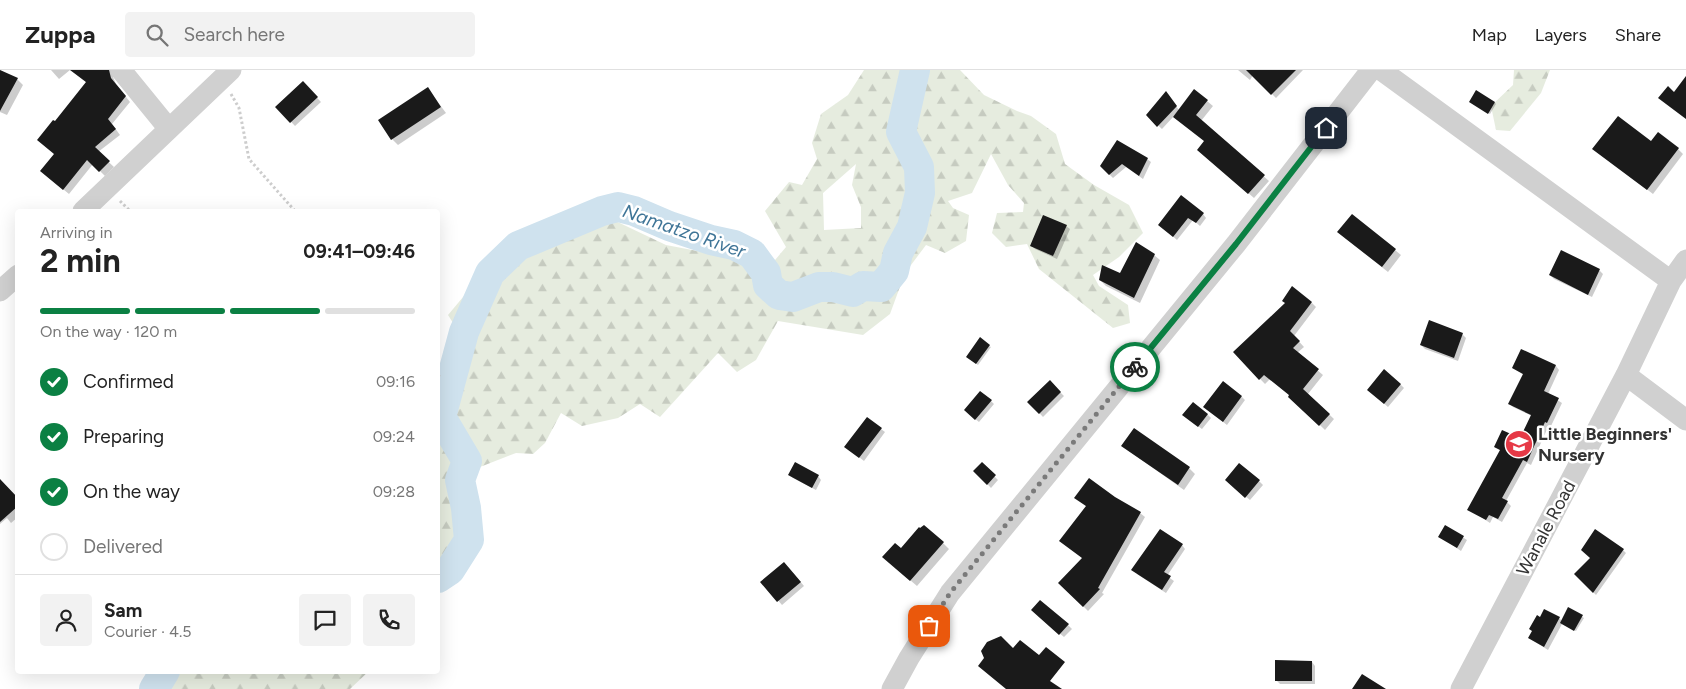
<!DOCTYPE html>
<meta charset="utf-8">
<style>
:root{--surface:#fff;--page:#f2f2f2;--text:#222;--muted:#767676;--line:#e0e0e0;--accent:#0b8043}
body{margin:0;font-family:Figtree,sans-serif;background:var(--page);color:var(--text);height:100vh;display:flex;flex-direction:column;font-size:19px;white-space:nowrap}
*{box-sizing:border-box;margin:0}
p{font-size:16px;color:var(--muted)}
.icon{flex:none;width:28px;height:28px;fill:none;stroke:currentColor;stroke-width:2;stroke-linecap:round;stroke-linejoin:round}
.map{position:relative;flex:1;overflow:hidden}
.side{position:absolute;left:15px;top:139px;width:425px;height:465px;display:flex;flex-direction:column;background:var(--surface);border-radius:5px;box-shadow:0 5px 20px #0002}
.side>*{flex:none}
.pin{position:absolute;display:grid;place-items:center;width:42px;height:42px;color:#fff;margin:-21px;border-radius:10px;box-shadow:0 2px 8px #0006}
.courier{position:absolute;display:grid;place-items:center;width:50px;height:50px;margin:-25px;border:4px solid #0b8043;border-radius:50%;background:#fff;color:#222;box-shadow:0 1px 6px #0007}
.headline em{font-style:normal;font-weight:700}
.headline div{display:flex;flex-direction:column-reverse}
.headline{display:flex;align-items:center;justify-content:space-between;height:85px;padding:0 25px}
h1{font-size:32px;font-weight:700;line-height:38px}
.bar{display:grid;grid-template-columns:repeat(4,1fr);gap:8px 5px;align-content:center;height:60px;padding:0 25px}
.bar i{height:6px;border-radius:4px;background:var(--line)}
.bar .current{background:var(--accent)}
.bar p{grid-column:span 4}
.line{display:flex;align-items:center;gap:12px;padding:0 25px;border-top:1px solid var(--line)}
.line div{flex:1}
.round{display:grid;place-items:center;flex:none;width:52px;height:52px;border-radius:5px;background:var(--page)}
ol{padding:0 25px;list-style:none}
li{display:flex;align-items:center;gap:15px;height:55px}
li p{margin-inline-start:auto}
li .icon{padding:5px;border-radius:50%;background:var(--accent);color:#fff;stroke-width:4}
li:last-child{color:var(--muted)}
li i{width:28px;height:28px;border:2px solid var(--line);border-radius:50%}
header{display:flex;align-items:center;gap:30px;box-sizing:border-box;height:70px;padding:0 25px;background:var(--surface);border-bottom:1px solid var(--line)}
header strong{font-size:24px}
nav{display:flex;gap:28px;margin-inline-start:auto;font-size:18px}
.search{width:350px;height:45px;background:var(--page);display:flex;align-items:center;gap:12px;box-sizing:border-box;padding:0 18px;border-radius:5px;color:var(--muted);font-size:19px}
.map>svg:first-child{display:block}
</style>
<header>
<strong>Zuppa</strong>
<div class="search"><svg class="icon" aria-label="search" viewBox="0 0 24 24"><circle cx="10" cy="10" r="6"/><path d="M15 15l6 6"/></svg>Search here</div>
<nav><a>Map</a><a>Layers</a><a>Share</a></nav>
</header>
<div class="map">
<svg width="1686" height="619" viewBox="0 0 1686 619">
<defs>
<pattern id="forest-firs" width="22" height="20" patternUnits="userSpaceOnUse" patternTransform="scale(1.25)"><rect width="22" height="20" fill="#e6ecdf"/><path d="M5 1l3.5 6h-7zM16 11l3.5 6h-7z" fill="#c6cbc0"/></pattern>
</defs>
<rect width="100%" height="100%" fill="#fff"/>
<path fill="url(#forest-firs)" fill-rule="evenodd" d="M 864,0 L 960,0 L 984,25 L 1017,41 L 1031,46 L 1056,64 L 1065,94 L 1094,115 L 1129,135 L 1143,163 L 1119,187 L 1093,205 L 1099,216 L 1128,235 L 1130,253 L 1113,258 L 1039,199 L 1027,174 L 1006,177 L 992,163 L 997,143 L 1023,142 L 1024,133 L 1008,115 L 991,84 L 972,123 L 948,131 L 953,138 L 969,145 L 966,171 L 945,183 L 926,175 L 905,203 L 890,244 L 863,265 L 778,251 L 756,290 L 737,302 L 718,283 L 660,347 L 640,334 L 618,348 L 582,356 L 561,343 L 545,373 L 533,384 L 516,383 L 480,397 L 467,415 C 474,444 482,473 461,497 C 454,505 445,512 438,519 L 438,319 L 469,278 L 448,245 L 499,184 L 519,169 L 557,150 L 605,146 L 666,175 L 750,191 L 770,196 L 786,177 L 765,141 L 789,112 L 802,115 L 817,89 L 812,73 L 821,44 L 848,25 ZM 856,94 L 852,115 L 861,137 L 861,158 L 824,160 L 823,123 Z
M 1514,0 L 1550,0 L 1541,23 L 1510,61 L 1496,60 L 1491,36 L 1513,15 Z
M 163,601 L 369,601 L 350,619 L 163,619 Z"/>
<path fill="#0003" d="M 0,0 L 17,9 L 23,15 L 7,45 L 0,42 Z
M 51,0 L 70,0 L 59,9 Z
M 71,0 L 113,0 L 113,7 L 116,14 L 130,32 L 112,54 L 120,65 L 98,82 L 114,97 L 105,106 L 93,94 L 69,124 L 47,106 L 56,84 L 55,53 L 87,13 Z
M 1238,0 L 1303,0 L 1276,28 L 1253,5 L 1250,10 Z
M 303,13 L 321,32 L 295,56 L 277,37 Z
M 428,19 L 446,43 L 398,75 L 392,69 Z
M 1195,21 L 1213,36 L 1201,51 L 1269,111 L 1254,128 L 1204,85 L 1206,72 L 1174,46 L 1162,59 L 1147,45 L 1166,23 L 1179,40 Z
M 1477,22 L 1496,34 L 1490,44 L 1472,33 Z
M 1651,73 L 1678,79 L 1683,84 L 1653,124 L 1594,79 Z
M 1147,89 L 1151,92 L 1143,109 L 1126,97 L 1113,108 L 1101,96 Z
M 1203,144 L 1206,148 L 1200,156 L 1193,150 L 1177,170 L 1160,155 Z
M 1066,156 L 1070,159 L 1057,189 L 1035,179 L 1031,175 Z
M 1345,168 L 1395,180 L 1401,185 L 1388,202 Z
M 1561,182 L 1600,201 L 1603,204 L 1592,227 L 1554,209 L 1550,205 Z
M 1154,185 L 1160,190 L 1140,233 L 1106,216 L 1100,210 L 1121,205 Z
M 1312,233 L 1316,237 L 1294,266 L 1304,277 L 1297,283 L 1323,305 L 1308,324 L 1334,349 L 1325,360 L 1290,326 L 1270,309 L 1265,314 L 1234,282 Z
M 1462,264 L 1466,268 L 1458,291 L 1425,279 L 1421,275 Z
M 989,276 L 991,277 L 978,295 L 969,288 Z
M 1522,280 L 1556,296 L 1559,300 L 1548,324 L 1562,333 L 1551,356 L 1549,355 L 1531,395 L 1527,393 L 1506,431 L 1511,436 L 1502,452 L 1493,447 L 1490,453 L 1469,439 L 1501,381 L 1496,377 L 1521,370 L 1532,346 L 1513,337 L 1510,334 L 1524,305 L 1513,298 Z
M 1050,312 L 1064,326 L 1043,347 L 1029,332 Z
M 1400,314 L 1404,318 L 1388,337 L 1373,324 Z
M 1242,327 L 1245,330 L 1227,355 L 1209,341 Z
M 991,331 L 994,334 L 979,352 L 969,344 Z
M 1207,344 L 1211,348 L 1202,359 L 1188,349 Z
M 881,359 L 885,362 L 864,391 L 850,380 Z
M 1134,359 L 1189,398 L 1195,404 L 1184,420 L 1129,381 L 1123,376 Z
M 982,394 L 998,410 L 991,418 L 975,401 Z
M 789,405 L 818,406 L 821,410 L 816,420 L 793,408 Z
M 0,410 L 18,429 L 18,447 L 11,453 L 7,448 L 0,454 Z
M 1259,411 L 1263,415 L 1250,430 L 1230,414 Z
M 1076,428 L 1114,428 L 1140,443 L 1145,447 L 1102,523 L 1104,524 L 1088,541 L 1060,513 L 1083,489 L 1087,437 Z
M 1445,456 L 1467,470 L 1461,481 L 1439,466 Z
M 943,473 L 949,479 L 917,516 L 890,493 L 902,480 Z
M 1182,475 L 1185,479 L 1167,506 L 1174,511 L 1166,523 L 1137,504 Z
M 1623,480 L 1626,483 L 1596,525 L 1575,504 L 1592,488 Z
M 788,497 L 804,516 L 782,535 L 762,512 Z
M 1569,539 L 1584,548 L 1576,561 L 1562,554 L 1548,580 L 1529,568 L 1540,548 L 1559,548 L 1562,551 Z
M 1036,544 L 1068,555 L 1072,559 L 1064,567 Z
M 1312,592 L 1315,596 L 1315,614 L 1280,614 L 1276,610 Z"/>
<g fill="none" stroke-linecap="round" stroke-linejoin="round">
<path stroke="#cfe2ee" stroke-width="30" d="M 438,508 L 450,500 L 469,470 L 466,438 L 460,410 L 467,391 L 441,347 L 464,262 L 490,203 L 518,176 L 602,141 L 618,137 L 634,141 L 669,156 L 711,170 L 734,175 L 752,184 L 766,203 L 768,215 L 779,225 L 793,227 L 819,217 L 833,217 L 853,222 L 863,216 L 881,217 L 894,201 L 898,183 L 912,157 L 920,123 L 919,97 L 901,62 L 915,0
M 154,619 L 165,601"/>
</g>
<path fill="#1a1a1a" d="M 0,0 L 18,8 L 0,41 Z
M 70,0 L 109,0 L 111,8 L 126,26 L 108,49 L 116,59 L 95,77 L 110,91 L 99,102 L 87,90 L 63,120 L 40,101 L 54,84 L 37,70 L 53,50 L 55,51 L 86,12 Z
M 1246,0 L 1296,0 L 1271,25 Z
M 1686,6 L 1686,49 L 1658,28 L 1668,16 L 1674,22 Z
M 303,11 L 318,27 L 290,53 L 275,37 Z
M 428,17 L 441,37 L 391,70 L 378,50 Z
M 1194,19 L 1208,30 L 1196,45 L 1265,105 L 1248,124 L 1197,80 L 1204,71 L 1173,47 Z
M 1476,20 L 1495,32 L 1488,44 L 1469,32 Z
M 1166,21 L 1177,36 L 1157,57 L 1146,45 Z
M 1618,46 L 1651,71 L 1658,62 L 1679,78 L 1647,120 L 1592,79 Z
M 1117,70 L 1148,88 L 1139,106 L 1122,94 L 1109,105 L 1100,96 Z
M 1181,125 L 1204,143 L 1196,153 L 1188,148 L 1173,167 L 1158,155 Z
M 1352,144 L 1396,179 L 1382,197 L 1337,162 Z
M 1043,145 L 1067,155 L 1053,186 L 1030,176 Z
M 1136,172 L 1155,184 L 1134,228 L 1099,210 L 1102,195 L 1120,203 Z
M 1561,180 L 1600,199 L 1588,225 L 1549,205 Z
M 1292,216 L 1312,232 L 1290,261 L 1300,271 L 1293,278 L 1319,299 L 1303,319 L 1330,344 L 1319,356 L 1288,327 L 1289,325 L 1264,305 L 1259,310 L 1233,282 L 1285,233 L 1282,231 Z
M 1429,250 L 1463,263 L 1454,288 L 1420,275 Z
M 980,267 L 990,275 L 976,294 L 966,287 Z
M 1521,279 L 1556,295 L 1544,321 L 1559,328 L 1547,353 L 1545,352 L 1527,392 L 1523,390 L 1502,428 L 1508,431 L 1498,449 L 1489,445 L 1486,450 L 1467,440 L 1500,380 L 1494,377 L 1502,360 L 1520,368 L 1531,345 L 1508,334 L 1523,304 L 1512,298 Z
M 1384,299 L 1401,314 L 1384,334 L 1367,320 Z
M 1050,310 L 1061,322 L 1039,344 L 1027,332 Z
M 1223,311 L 1242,326 L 1223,352 L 1203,337 Z
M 980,321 L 992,330 L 975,350 L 964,340 Z
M 1193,332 L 1208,344 L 1198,357 L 1182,345 Z
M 867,347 L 882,358 L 859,388 L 844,377 Z
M 1134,358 L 1190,397 L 1178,415 L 1121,376 Z
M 795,392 L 819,405 L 812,418 L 788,405 Z
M 982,392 L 996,405 L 987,415 L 973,401 Z
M 1239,393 L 1260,410 L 1245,428 L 1225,410 Z
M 1089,408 L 1115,427 L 1141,442 L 1098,518 L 1100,519 L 1083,537 L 1058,513 L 1082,488 L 1059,471 L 1086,436 L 1074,428 Z
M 0,409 L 18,428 L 18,436 L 0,452 Z
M 924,455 L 944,472 L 910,511 L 882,487 L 895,473 L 901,478 L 919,457 L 920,458 Z
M 1445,455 L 1464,466 L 1457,478 L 1438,467 Z
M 1160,459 L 1183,474 L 1164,502 L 1171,506 L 1162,520 L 1131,500 Z
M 1595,459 L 1624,479 L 1593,523 L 1574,504 L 1590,488 L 1581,480 Z
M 784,492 L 801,512 L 777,532 L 760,512 Z
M 1040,530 L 1069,554 L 1059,565 L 1031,540 Z
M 1568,537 L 1583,545 L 1574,561 L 1560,553 Z
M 1544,539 L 1560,547 L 1544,577 L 1528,568 L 1532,561 L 1529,559 L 1537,545 L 1540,547 Z
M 1001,566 L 1013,578 L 1020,570 L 1039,585 L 1046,577 L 1065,592 L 1050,611 L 1062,619 L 1006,619 L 978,596 L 984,588 L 981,581 L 987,572 Z
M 1275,590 L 1312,591 L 1312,611 L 1275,611 Z
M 1362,604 L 1386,619 L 1352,619 Z"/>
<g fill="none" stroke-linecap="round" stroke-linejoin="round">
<path stroke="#cdcdcd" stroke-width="3" stroke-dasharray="2.5 2.5" stroke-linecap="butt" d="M 231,24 L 239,38 L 249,89 L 295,141
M 120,131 L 130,141
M 438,305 L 440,307"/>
<path stroke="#d0d0d0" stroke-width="21" d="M 121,0 L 169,59
M 1381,0 L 1671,211
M 83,141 L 231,0
M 0,221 L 18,205
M 1626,305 L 1686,350
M 892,619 L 909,588 L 950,523 L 1236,174 L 1371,0
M 1461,619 L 1626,305 L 1671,211 L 1686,190"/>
</g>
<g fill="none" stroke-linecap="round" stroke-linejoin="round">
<path stroke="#7a7a7a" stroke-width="5" stroke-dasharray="0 9" d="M 929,556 L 950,523 L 1135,297"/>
<path stroke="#0b8043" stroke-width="6" d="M 1135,297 L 1236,174 L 1326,58"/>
</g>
<defs>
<symbol id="school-disc" viewBox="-11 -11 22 22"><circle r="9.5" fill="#e63946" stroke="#fff"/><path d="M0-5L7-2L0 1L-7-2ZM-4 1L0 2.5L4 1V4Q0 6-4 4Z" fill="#fff"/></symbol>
</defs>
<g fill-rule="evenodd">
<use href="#school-disc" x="1503" y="358" width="32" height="32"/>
</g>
<g text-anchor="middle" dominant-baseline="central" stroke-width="5" stroke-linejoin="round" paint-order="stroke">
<g font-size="18" font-weight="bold" fill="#333" stroke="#fff" text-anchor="start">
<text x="1538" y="364">Little Beginners'<tspan x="1538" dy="21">Nursery</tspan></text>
</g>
<g font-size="18" fill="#333" stroke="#fff">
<text transform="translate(1546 458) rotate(-62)">Wanale Road</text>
</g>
<g font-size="19" font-style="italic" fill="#3f7597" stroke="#fff">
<text transform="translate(684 161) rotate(19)">Namatzo River</text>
</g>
</g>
</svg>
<div class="pin" style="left:929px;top:556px;background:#ea580c"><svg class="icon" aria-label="bag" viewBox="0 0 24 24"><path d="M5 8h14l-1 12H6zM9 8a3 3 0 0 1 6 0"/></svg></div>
<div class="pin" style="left:1326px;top:58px;background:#1f2937"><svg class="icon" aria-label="home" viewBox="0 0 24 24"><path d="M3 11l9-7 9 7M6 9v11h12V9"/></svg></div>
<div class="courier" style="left:1135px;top:297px"><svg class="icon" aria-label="bike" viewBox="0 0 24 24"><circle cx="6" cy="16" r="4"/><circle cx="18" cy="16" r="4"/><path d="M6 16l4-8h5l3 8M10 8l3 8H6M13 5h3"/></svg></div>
<section class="side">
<div class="headline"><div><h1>2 min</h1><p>Arriving in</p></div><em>09:41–09:46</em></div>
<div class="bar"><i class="current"></i><i class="current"></i><i class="current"></i><i></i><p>On the way · 120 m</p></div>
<ol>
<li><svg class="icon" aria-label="check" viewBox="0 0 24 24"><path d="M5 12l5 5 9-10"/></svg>Confirmed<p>09:16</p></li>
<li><svg class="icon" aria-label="check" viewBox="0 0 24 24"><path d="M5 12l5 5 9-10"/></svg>Preparing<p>09:24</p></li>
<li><svg class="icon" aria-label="check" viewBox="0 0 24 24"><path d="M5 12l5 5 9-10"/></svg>On the way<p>09:28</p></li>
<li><i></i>Delivered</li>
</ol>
<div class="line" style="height:90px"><a class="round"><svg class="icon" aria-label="person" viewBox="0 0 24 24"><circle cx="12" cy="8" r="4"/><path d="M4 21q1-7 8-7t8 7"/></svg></a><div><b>Sam</b><p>Courier · 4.5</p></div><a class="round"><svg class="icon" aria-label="chat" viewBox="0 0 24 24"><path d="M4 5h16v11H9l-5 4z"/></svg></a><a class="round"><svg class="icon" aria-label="phone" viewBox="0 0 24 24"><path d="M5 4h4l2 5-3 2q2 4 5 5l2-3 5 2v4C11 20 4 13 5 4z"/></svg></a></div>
</section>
</div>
